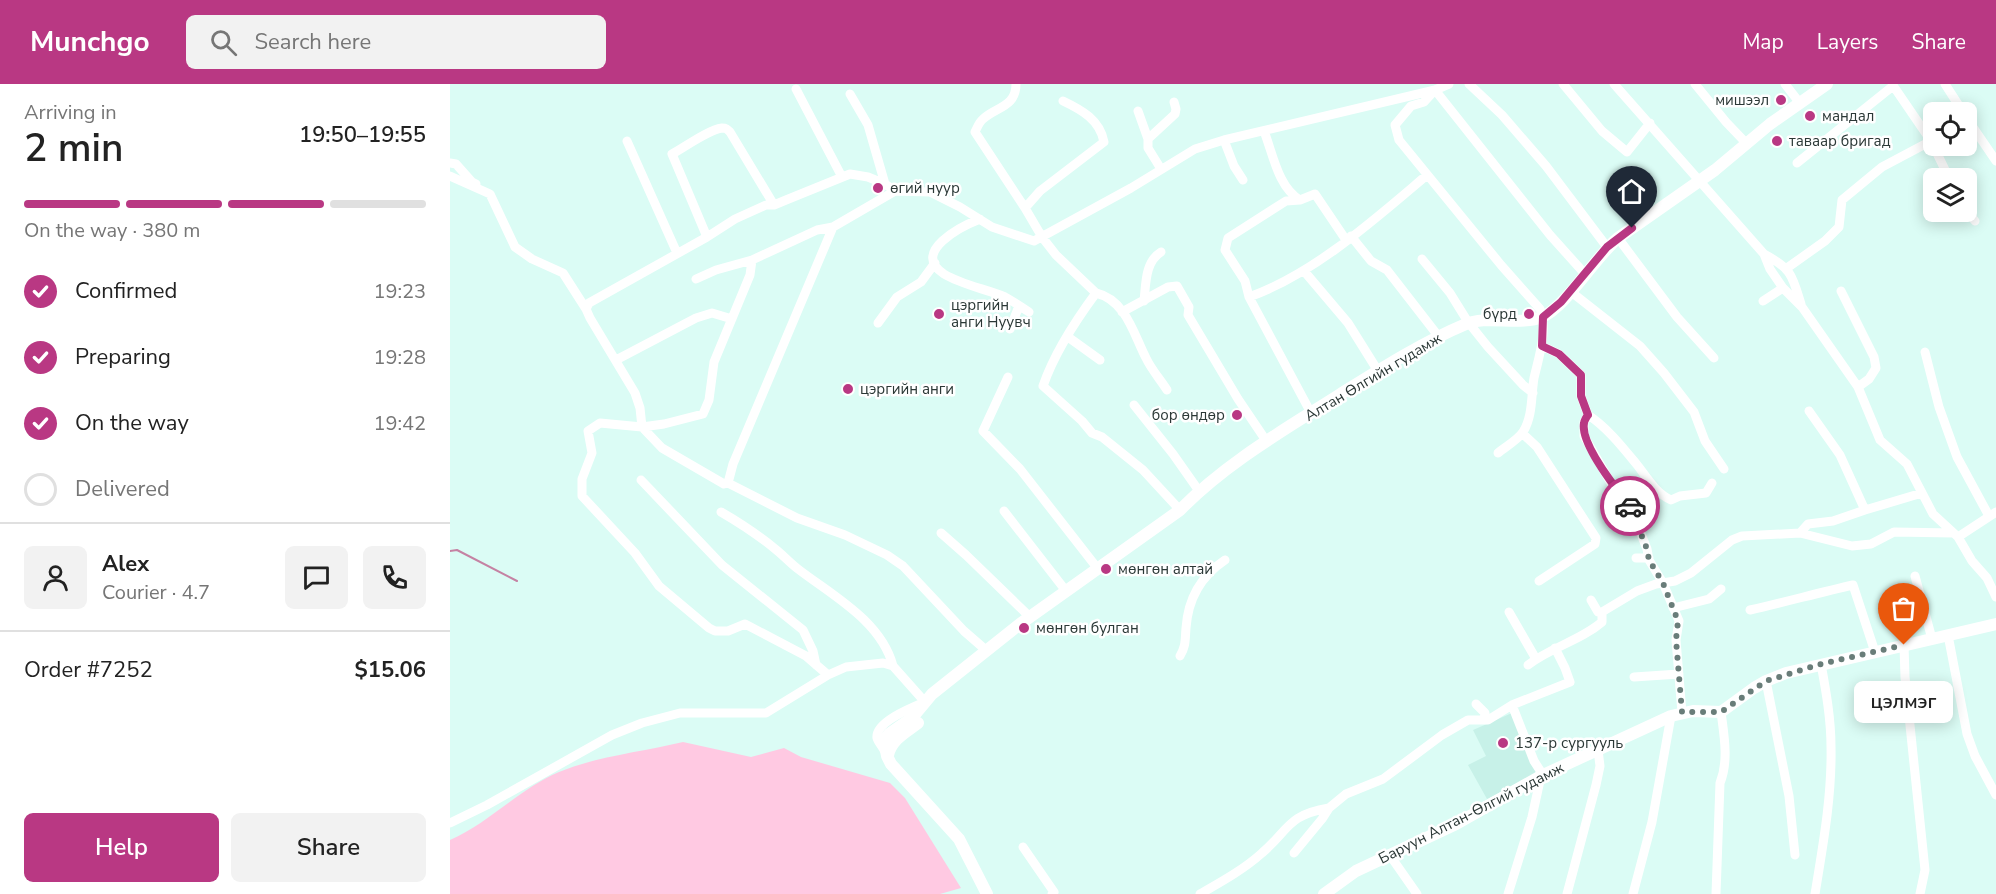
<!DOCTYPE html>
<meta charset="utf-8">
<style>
:root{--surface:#fff;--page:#f2f2f2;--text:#222;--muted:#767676;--line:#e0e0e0;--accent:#b93883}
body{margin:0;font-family:"Nunito Sans",sans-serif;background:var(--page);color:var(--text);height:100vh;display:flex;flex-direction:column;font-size:22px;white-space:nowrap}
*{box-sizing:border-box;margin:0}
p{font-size:20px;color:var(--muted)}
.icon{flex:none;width:33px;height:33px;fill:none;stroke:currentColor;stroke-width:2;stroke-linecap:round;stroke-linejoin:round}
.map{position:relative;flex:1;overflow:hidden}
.side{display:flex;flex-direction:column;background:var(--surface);width:450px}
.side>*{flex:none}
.tools{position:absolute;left:1473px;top:18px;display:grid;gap:12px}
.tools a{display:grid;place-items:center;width:54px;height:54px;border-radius:9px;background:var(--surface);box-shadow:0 3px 15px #0003;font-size:30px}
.pin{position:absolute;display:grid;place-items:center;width:51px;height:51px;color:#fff;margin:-62px -26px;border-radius:50% 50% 50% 0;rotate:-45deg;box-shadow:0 0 6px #0007}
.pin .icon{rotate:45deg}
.courier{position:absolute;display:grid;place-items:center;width:60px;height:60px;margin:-30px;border:4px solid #b93883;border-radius:50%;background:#fff;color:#222;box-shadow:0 2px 8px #0007}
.bubble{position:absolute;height:42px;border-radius:9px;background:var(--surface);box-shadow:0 3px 15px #0003;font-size:20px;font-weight:600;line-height:42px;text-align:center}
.headline em{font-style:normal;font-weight:600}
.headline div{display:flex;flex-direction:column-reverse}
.headline{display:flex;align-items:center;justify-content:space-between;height:102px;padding:0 24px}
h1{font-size:39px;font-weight:600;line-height:45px}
.bar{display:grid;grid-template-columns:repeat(4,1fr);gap:9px 6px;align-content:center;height:72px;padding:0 24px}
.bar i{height:8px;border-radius:4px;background:var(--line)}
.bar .current{background:var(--accent)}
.bar p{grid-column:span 4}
.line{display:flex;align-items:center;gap:15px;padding:0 24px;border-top:2px solid var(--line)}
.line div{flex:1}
.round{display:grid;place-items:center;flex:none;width:63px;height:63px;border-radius:9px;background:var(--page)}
ol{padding:0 24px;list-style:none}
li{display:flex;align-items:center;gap:18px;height:66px}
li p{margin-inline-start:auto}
li .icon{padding:6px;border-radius:50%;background:var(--accent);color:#fff;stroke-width:4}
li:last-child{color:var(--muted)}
li i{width:33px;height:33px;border:3px solid var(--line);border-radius:50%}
.action{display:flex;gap:12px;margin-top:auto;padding:12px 24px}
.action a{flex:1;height:69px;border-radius:9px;background:var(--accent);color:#fff;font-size:24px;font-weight:600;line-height:69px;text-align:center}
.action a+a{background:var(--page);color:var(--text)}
header{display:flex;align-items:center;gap:36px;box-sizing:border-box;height:84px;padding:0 30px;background:var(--accent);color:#fff}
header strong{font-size:28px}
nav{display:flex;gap:33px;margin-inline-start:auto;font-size:21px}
.search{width:420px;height:54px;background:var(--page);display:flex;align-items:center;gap:15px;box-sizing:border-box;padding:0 21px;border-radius:9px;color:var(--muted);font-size:22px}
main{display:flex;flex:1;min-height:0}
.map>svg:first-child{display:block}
</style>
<header>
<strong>Munchgo</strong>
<div class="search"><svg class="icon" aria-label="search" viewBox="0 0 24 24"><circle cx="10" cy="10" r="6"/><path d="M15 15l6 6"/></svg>Search here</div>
<nav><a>Map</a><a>Layers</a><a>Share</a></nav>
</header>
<main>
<section class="side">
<div class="headline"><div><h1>2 min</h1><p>Arriving in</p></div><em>19:50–19:55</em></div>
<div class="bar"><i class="current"></i><i class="current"></i><i class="current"></i><i></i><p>On the way · 380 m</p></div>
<ol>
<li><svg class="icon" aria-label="check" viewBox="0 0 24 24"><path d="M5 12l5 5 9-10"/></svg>Confirmed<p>19:23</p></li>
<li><svg class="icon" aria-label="check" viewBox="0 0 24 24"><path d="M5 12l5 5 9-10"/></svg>Preparing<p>19:28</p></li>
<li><svg class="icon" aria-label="check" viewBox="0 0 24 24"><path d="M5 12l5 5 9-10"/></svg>On the way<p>19:42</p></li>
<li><i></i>Delivered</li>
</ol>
<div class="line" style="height:108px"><a class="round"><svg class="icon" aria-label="person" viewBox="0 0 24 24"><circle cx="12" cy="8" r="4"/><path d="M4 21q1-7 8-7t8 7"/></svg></a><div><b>Alex</b><p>Courier · 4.7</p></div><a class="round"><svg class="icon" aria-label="chat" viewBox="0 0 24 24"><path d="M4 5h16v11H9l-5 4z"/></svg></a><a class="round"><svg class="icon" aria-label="phone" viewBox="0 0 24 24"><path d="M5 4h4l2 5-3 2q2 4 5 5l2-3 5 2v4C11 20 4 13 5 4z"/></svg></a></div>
<div class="line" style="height:78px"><div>Order #7252</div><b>$15.06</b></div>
<div class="action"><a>Help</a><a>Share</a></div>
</section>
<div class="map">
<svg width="1546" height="810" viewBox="0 0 1546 810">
<rect width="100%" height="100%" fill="#dbfcf5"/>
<path fill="#c7f1e8" d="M 1062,629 L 1086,687 L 1085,690 L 1037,715 L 1018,681 L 1036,672 L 1023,646 Z"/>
<path fill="#ffc9e2" d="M 233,658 L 301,673 L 334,664 L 351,673 L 440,699 L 455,714 L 511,804 L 490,810 L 0,810 L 0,756 C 39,739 69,705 109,688 C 148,672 192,668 233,658 Z"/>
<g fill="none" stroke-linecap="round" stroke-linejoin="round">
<path stroke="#c582a3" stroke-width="2" d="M 0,467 L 7,466 L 67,497"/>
<path stroke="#fff" stroke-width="9" d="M 566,0 C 566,23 546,23 533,35 C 529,38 527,44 525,48 L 575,124
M 1019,0 L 1052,31 L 1096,82 L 1157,163
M 1113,0 L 1152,47 L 1177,68 L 1200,39
M 1164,0 L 1314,170 L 1320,185 L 1333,204 L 1352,223 L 1408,303 L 1430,356 L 1457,380 L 1483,430 L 1508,453 L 1522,477 L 1537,494 L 1546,513
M 1245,0 L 1276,38 L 1297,60
M 1335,0 L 1349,18
M 1442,0 L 1481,57 L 1499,94
M 1495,0 L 1513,28
M 346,5 L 392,93
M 400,10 L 418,41 L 435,100
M 613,17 C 632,26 650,36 654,58 L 590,107 L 575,124 L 592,153 L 606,171 L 646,209
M 688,27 L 698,55 L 698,64 L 711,85
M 1516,33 L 1546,77
M 814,47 C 823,70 828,103 850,116 L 865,110 L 896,156
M 698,55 L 725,30 L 726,25 L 724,18
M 774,56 L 784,82 L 793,96
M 177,57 L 227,169
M 0,79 L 6,80 L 22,98 L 26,100
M 1347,79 L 1443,2
M 0,92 L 40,110 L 65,163 L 82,175 L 113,189 L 136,225
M 850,116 L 836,117 L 778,154 L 775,166 L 795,197 L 799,213 L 861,329
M 1516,126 L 1525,137
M 530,135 C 512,142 460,168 494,190 C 512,201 536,205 555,213 C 563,217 571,223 579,228
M 901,152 L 921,177 L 937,186 L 989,253
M 257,153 L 222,70 C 235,63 258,46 272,44 C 276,44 277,45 280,48 L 324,121
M 1168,154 L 1227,233 L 1264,274
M 1314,170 C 1342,185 1342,191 1351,220
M 972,175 L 1000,209 L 1018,238 L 1038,263 L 1073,301 L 1083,309
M 1337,184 L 1375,157 L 1389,143 L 1392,116 L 1432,83 L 1481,57
M 854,187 L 898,239 L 928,287
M 246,195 L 266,186 L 302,176
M 1120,207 L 1190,262 L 1214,289 L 1244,328 L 1255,357 L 1274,385
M 1391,207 L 1424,273 L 1426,284 L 1419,295 L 1408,303
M 799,213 C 864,190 925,135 977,91
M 694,217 C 696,199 695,178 711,168
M 1313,217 L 1333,204
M 672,228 L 718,203 L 727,202 L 739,223 L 738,231 L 788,315 L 817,358
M 428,239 L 447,213 L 471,198 L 485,179
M 560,245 L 569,222
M 618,253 L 650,276
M 1092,262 L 1109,270 L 1131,291 L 1131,312 L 1138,331 L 1134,338 L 1134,352 L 1162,401 L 1180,422 L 1197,465 L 1199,476 L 1213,499 L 1229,537 L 1226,556 L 1232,629
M 1475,268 L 1489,323 L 1507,373 L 1539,432
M 166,276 L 246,234 L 262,229 L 282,235
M 558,293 L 533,347 L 570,385 L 648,485
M 717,306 C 710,295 701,285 696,274 C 684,251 676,216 646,209 C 626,236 604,270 593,302 L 632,337 L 642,349 L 652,353 L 693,386 L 730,426
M 684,321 L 723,370 L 749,407
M 1359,327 L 1390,371 L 1415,426 L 1472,409
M 1138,331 C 1157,343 1174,365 1188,382 C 1198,395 1206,409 1221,416 L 1230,412 L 1256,409 L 1262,399
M 1072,349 L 1087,363 L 1146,454 L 1145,460 L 1089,497
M 1048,369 C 1055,363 1068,356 1073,348 C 1083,332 1081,312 1084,294 C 1089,272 1098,247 1090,225 L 1051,181 L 949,56 L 945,41 L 961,22 L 974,18 L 985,6 L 1100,151 L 1135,190
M 191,396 L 272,481 L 353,546 L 363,567 L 366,581
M 278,399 L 283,380 L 383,143 L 445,107
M 554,427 L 616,507
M 271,428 C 290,439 308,451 324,464 C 333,471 340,479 348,485 C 383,512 431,537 443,582
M 491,449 L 516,471 L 580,533
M 1350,449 L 1358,440 L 1383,437 L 1415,426
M 1508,453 L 1546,428
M 1186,474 L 1199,474
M 1465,492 L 1482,555
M 1141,516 L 1148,528 L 1152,528
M 1223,524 L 1259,515 L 1271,505
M 1300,526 C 1335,518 1368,509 1403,501 L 1425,568
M 1059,528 L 1086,575
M 1498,551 L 1517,650 L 1525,672 L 1546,711
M 1454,561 L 1455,593 L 1475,786 L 1470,810
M 537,567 L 514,547 L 453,482 L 437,471 L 395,451 L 347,434 L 278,399 L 274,400 L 212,364 L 192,343 L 190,324 L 185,309 L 140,234 L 136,225 L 139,219 L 257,153 L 285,135 L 316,121 L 324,121 L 336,116 L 400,90 L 418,93 L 435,100 L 445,107 L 480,108 L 510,123 L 542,143 L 584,157 L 681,104 L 745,65 L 774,56 L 985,6 L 999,0
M 730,572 C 736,562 735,556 736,544 C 738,515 751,492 775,476
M 1078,581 C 1101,563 1130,557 1152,538 L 1152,528 L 1187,507 L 1206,500 L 1225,497 L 1241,489 L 1282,456 L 1292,452 L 1350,449 L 1402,462 L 1421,460 L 1444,448 L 1503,449
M 378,591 L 356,572 L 295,540 L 278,547 L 265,547 L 259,544 L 209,502 L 185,469 L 132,412 L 132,395 L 142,369 L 138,347 L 150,339 L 192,343 L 214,340 L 253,330 L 259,316 L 264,278 L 300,191 L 302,176 L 367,146 L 383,143
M 1184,593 L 1229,590
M 1316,597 L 1339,712 L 1345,771
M 1026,620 L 1035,629 L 1034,636
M 1093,691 L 1084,677 L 1062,621 L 1120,598 L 1115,584 L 1105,564
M 0,739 L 37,721 L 162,651 L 192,639 L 230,629 L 316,629 L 378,591 L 396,583 L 433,579 L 443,582 L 475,618 C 463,623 425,638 427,654 C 428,658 432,662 434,666
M 573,763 L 604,808 L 602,810
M 844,769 L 872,735 L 879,724 L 896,710 L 933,695 L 992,651 L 1018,636 L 1038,636 L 1062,621
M 939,770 L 967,810
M 750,810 C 771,798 793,786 812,769 C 839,746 837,731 879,724
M 1058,810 L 1082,733 L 1091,692
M 1117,810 L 1146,701 L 1150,682 L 1148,666
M 1183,810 L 1202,738 L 1221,632
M 1266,810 L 1270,699 C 1279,677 1274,651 1271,628
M 1365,810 C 1373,761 1382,712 1381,663 C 1381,635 1376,607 1371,580"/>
<path stroke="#fff" stroke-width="12" d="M 438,671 C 442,655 455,649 468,639
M 537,810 L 509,755 L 441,680 L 437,672 L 434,656 L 439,650 L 462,634 L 482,610 L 570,540 L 730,426 C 776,379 834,346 889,311 C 929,286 971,259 1016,240 C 1036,231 1071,242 1092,233 C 1115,224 1146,172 1168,154 L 1265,86 L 1320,40 L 1377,0
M 874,810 L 906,787 L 1006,740 L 1091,692 L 1221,632 L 1243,627 L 1271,628 L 1304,604 L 1316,597 L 1336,589 L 1546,540"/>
</g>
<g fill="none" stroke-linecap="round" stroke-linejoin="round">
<path stroke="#697d79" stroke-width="6" stroke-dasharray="0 10.8" d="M 1180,422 L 1197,465 L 1199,476 L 1213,499 L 1228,537 L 1226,556 L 1232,628 L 1271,628 L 1316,597 L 1371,580 L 1454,561"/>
<path stroke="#b93883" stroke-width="8" d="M 1180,422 C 1167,406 1130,360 1134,339 C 1134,337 1137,332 1138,331 L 1131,312 L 1131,291 L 1109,270 L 1092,262 L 1093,233 L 1111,218 L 1157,163 L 1182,144"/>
</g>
<g fill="#b93883" stroke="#fff" stroke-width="2">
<circle cx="1331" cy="16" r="6"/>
<circle cx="1360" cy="32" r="6"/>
<circle cx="1327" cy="57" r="6"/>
<circle cx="428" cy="104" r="6"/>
<circle cx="489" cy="230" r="6"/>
<circle cx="1079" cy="230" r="6"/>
<circle cx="398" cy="305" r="6"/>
<circle cx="787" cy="331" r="6"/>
<circle cx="656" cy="485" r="6"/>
<circle cx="574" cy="544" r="6"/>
<circle cx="1053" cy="659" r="6"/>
</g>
<g text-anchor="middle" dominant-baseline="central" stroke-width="5" stroke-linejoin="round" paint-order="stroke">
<g font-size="15" fill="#2b3836" stroke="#fff" text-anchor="start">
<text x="1319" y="16" text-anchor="end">мишээл</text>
<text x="1372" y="32">мандал</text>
<text x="1339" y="57">таваар бригад</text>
<text x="440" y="104">өгий нуур</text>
<text x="501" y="221">цэргийн<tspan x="501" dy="17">анги Нуувч</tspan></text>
<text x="1067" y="230" text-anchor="end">бүрд</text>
<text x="410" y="305">цэргийн анги</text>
<text x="775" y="331" text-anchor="end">бор өндөр</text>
<text x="668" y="485">мөнгөн алтай</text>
<text x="586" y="544">мөнгөн булган</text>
<text x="1065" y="659">137-р сургууль</text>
</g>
<g font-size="15" fill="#2b3836" stroke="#fff">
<text transform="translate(923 293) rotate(-31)">Алтан Өлгийн гудамж</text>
<text transform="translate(1021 729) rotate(-27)">Баруун Алтан-Өлгий гудамж</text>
</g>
</g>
</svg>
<div class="tools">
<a><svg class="icon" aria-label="locate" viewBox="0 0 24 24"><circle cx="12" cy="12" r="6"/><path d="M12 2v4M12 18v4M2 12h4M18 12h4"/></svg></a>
<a><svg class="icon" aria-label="layers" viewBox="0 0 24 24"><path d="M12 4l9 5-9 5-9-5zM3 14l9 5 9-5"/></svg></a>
</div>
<div class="pin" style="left:1454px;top:561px;background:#ea580c"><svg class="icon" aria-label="bag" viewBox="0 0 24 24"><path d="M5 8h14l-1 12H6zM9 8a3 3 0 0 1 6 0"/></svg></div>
<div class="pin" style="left:1182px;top:144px;background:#1f2937"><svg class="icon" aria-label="home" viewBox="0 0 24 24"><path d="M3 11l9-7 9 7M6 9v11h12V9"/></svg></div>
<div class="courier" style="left:1180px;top:422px"><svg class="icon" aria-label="car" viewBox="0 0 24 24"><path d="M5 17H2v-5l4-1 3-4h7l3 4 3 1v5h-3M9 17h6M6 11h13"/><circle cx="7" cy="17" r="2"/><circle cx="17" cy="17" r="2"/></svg></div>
<div class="bubble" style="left:1404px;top:597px;width:99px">цэлмэг</div>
</div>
</main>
